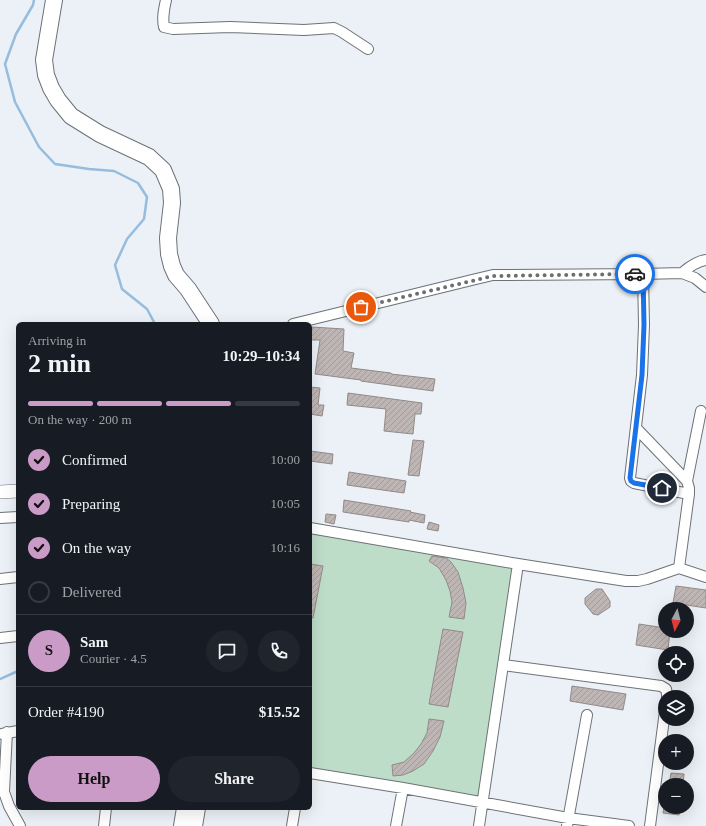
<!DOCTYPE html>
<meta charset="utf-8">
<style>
:root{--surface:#171b24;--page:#20242c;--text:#f1f3f6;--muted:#9ea1a6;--line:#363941;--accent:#cb9bc8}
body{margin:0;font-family:Georgia,serif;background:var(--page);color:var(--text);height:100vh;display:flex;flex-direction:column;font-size:15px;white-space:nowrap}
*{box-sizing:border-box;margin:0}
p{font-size:13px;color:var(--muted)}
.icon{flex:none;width:22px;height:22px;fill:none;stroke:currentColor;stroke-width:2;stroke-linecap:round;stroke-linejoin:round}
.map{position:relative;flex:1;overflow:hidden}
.panel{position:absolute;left:16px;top:322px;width:296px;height:488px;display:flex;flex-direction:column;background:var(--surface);border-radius:6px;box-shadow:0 4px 16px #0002}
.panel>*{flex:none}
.needle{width:26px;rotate:187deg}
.tools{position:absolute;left:658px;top:602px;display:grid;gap:8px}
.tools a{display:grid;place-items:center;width:36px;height:36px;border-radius:50%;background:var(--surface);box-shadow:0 4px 16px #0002;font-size:20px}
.pin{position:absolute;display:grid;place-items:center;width:34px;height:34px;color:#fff;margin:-17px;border:2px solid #fff;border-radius:50%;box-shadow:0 1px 4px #0007}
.courier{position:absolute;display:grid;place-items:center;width:40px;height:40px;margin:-20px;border:3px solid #1a73e8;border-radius:50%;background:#fff;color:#222;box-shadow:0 1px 5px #0007}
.overview em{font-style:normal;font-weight:600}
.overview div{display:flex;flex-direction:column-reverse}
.overview{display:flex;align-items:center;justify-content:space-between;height:68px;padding:0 12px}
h1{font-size:26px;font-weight:600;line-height:30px}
.bar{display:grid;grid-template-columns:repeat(4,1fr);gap:6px 4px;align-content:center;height:48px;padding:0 12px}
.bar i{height:5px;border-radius:3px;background:var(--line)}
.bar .on{background:var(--accent)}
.bar p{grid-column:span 4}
.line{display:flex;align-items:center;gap:10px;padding:0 12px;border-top:1px solid var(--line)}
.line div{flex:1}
.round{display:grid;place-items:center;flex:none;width:42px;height:42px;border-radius:21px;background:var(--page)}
ol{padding:0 12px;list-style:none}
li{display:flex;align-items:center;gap:12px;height:44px}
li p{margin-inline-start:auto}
li .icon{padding:4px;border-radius:50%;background:var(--accent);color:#111;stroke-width:4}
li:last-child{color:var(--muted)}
li i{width:22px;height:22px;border:2px solid var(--line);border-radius:50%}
.primary-button{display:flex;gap:8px;margin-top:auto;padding:8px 12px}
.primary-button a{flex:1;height:46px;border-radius:24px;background:var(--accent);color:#111;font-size:16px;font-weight:600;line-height:46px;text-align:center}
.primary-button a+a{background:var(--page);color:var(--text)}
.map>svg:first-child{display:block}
</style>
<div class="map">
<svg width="706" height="826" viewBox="0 0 706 826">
<defs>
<pattern id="building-hatch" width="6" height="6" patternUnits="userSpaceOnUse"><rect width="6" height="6" fill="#beb6b4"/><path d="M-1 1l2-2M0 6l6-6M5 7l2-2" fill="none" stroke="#a39c9b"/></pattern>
</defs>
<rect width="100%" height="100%" fill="#ebf1f6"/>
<path fill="#beddc9" d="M 310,528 L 518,564 L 483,803 L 310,773 Z"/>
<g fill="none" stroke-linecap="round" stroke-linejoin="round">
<path stroke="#96bcde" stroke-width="2.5" d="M 34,0 L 33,5 L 16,34 L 5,64 L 15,102 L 39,147 L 55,164 L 89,169 L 114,171 L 138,183 L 147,197 L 144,219 L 127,239 L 115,265 L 122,289 L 147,309 L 155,324
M 0,679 L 18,671"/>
</g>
<path fill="url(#building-hatch)" stroke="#928a89" d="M 312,327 L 344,329 L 343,351 L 354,353 L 351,368 L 391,373 L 391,374 L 435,379 L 433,391 L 361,381 L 361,380 L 315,374 L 320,340 L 311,340 Z
M 310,387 L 320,388 L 318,405 L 324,405 L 322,416 L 310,414 Z
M 348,393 L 422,403 L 421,414 L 415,414 L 413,434 L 384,431 L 386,409 L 347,405 Z
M 413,440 L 424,441 L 419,476 L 408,475 Z
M 310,451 L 333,454 L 332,464 L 310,461 Z
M 349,472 L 406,481 L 404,493 L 347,485 Z
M 344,500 L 411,511 L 410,512 L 425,515 L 424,523 L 409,520 L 409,522 L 343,512 Z
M 326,514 L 336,515 L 334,524 L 325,522 Z
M 429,522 L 439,525 L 438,531 L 427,529 Z
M 432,556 L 446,558 L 451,562 L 458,572 L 463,588 L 466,603 L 464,619 L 449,617 L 452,602 L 450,591 L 446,580 L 439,568 L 429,561 Z
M 310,564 L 323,566 L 313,618 L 310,617 Z
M 676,586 L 706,590 L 706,608 L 673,603 Z
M 596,589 L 602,589 L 610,601 L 610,607 L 598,615 L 593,614 L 585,604 L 585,598 Z
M 639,624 L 665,628 L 665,631 L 670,631 L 668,650 L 636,645 Z
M 443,629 L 463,632 L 448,707 L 429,704 Z
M 572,686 L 626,694 L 623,710 L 570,701 Z
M 429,719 L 444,721 L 440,737 L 433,751 L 424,764 L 413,771 L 403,775 L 393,776 L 392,765 L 404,762 L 414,753 L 421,744 L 427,733 Z
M 671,773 L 684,774 L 683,785 L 669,785 Z
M 664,807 L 680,807 L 679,815 L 663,813 Z"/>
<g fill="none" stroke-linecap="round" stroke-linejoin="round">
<defs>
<path id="minor" d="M 166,0 C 164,9 162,18 164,27 L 173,29 L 230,27 L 304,30 L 334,28 L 342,32 L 368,49
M 682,273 C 689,267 697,261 706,260
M 643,274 L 644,325 L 642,375 L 630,478 L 631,481 L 634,483 L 689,494
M 293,324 L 476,279 L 493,275 L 643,274 L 682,273 L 695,278 L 706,287
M 636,428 L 687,481
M 0,518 L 18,517
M 310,528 L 518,564 L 626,581 L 638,581 L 647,579 L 679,568 L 706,577
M 679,568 L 689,494 L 689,488 L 687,481 L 701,411
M 0,579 L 18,577
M 0,638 L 18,636
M 503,665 L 661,686 L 666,689 L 667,694 L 667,697
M 7,732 L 4,792 L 9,806 L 20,826
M 2,734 L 18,731
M 310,773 L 403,788 L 568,818 L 629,826
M 104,826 L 106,808
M 292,826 L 295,808
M 396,826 L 403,788
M 479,826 L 518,564
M 567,826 L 587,715
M 650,826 L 665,711"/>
<path id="tertiary" d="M 0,492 L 18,491"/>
<path id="primary" d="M 54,0 L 44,60 L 46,75 L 51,88 L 58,100 L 71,116 L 100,134 L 149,157 L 163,170 L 171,189 L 172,203 L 168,238 L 169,254 L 172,266 L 176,275 L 188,289 L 211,324
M 182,826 L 185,808
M 194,826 L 197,808"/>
</defs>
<use href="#minor" stroke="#6d7276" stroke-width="12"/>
<use href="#tertiary" stroke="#6d7276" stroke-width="14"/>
<use href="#primary" stroke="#6d7276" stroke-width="18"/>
<use href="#minor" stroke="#fff" stroke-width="10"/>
<use href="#tertiary" stroke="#fff" stroke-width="13"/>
<use href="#primary" stroke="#fff" stroke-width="16"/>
</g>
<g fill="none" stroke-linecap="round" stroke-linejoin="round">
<path stroke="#6b6f72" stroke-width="4" stroke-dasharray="0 7.2" d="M 361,307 L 493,276 L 635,274"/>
<path stroke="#1a73e8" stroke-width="5" d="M 635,274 L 643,274 L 644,325 L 642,375 L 630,478 L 631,481 L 634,483 L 662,488"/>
</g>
</svg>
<div class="tools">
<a><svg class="needle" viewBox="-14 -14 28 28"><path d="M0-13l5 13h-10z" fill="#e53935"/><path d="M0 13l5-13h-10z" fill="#9ea1a6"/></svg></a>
<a><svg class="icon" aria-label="locate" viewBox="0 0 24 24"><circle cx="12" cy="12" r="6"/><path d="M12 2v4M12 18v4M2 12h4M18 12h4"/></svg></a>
<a><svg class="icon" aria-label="layers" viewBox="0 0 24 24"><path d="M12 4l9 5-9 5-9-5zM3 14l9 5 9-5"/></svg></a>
<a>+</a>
<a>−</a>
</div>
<div class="pin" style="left:361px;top:307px;background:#ea580c"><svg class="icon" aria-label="bag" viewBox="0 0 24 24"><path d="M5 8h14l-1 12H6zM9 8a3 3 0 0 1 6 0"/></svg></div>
<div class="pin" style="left:662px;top:488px;background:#1f2937"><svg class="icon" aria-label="home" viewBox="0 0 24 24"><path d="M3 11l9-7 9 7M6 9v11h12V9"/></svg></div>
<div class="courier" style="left:635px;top:274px"><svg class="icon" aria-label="car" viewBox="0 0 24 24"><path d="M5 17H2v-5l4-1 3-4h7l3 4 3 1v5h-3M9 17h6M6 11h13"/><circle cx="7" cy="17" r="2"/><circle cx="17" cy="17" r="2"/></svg></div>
<section class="panel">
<div class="overview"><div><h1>2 min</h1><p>Arriving in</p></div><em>10:29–10:34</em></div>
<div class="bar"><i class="on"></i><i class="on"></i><i class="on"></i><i></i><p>On the way · 200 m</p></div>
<ol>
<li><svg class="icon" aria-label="check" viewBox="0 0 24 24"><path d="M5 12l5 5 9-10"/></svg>Confirmed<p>10:00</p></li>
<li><svg class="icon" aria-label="check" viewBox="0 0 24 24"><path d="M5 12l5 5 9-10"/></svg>Preparing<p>10:05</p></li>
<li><svg class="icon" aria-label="check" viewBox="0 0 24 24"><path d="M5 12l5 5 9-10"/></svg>On the way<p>10:16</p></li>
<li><i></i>Delivered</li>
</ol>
<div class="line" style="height:72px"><b class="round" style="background:var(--accent);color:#111">S</b><div><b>Sam</b><p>Courier · 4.5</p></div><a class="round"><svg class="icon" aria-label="chat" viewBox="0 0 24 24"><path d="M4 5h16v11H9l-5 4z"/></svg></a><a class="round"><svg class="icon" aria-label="phone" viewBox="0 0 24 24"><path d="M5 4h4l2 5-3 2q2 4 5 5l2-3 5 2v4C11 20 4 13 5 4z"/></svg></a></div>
<div class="line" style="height:52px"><div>Order #4190</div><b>$15.52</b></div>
<div class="primary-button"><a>Help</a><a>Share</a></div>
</section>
</div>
